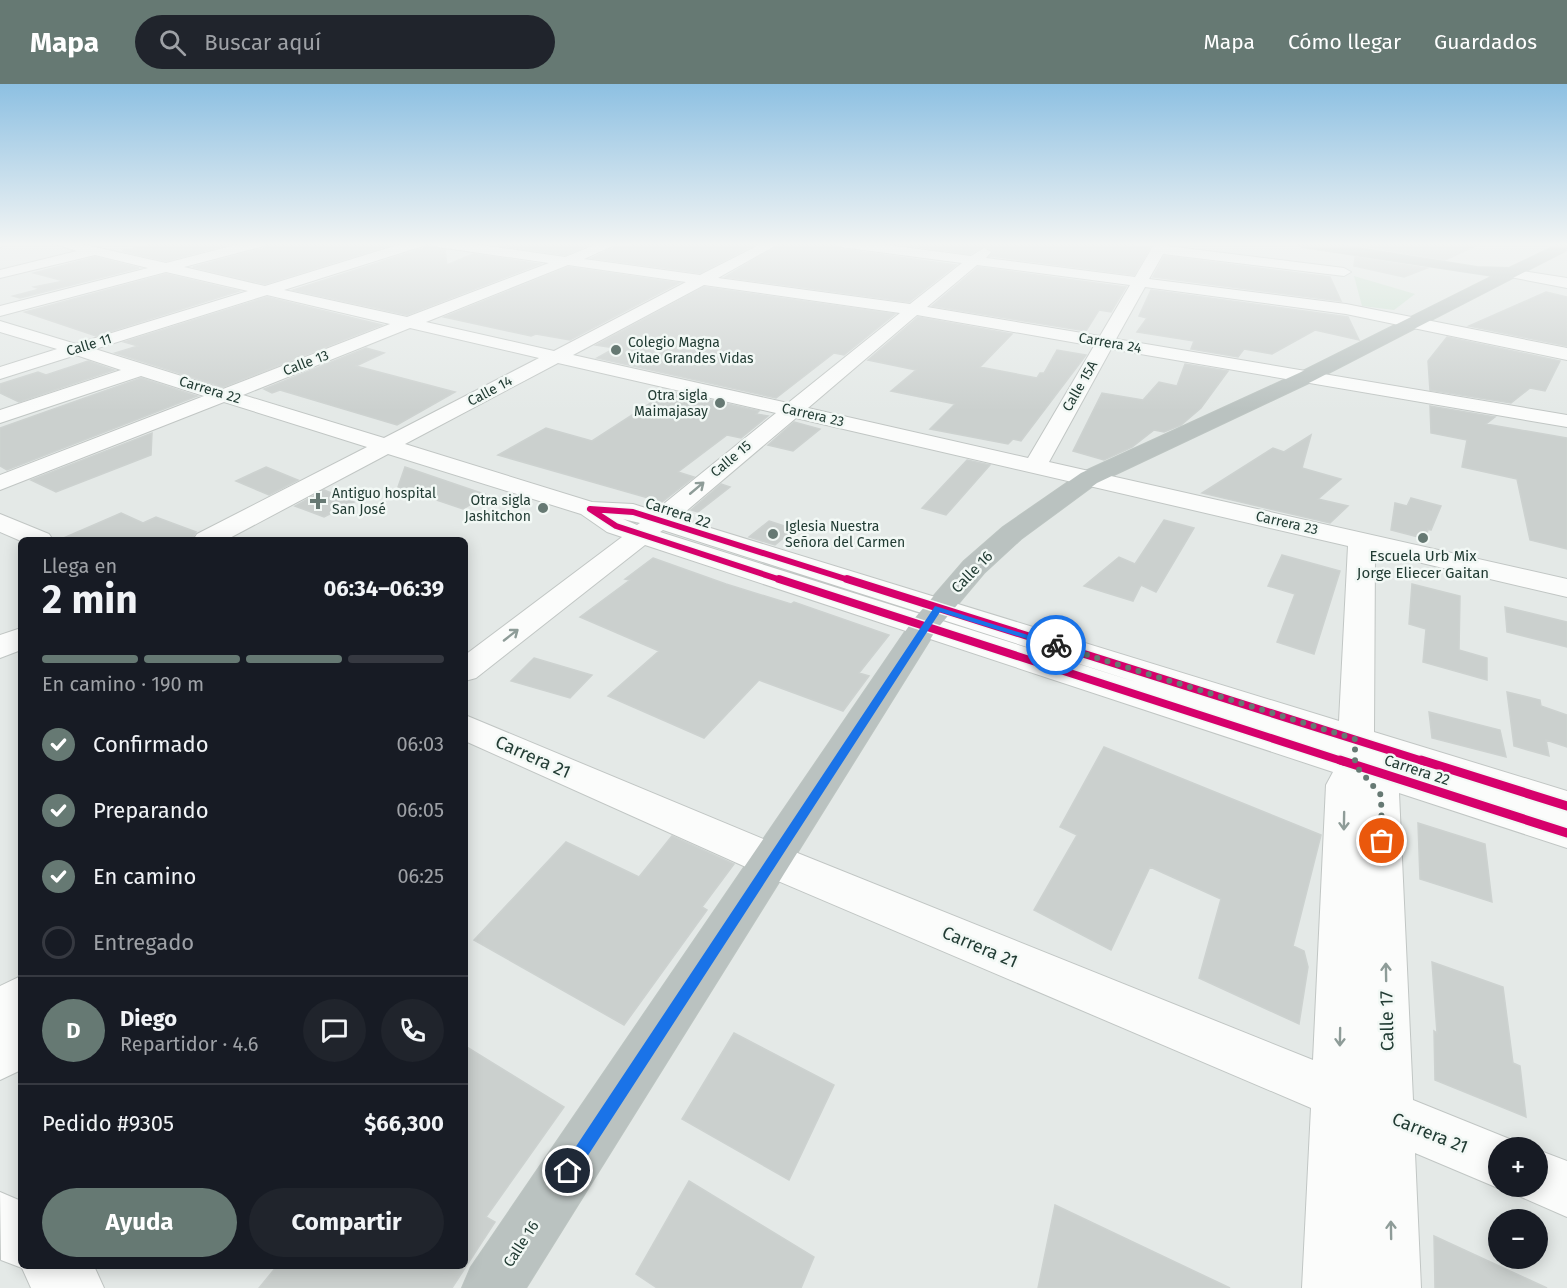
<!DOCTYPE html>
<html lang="es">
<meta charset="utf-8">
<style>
:root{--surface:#171b24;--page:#20242c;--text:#f1f3f6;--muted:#9ea1a6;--line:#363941;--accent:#667973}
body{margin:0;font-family:"Fira Sans",sans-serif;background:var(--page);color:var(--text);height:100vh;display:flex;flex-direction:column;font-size:22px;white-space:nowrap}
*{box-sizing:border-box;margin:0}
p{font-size:20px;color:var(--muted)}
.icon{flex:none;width:33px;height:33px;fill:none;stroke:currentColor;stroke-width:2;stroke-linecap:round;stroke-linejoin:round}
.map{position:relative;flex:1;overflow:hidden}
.details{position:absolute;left:18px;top:453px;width:450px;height:732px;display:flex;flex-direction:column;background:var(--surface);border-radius:9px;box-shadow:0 3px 15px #0003}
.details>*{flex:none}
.controls{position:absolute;left:1488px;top:1053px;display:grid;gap:12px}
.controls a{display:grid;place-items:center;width:60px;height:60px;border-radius:50%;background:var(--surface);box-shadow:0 3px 15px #0003;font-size:30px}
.pin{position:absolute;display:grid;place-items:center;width:51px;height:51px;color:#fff;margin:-26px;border:3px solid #fff;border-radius:50%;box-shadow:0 2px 6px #0007}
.courier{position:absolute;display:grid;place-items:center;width:60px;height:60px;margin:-30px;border:4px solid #1a73e8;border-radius:50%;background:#fff;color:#222;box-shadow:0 2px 8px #0007}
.overview em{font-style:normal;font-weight:700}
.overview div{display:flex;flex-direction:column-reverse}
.overview{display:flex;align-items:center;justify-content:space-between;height:102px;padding:0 24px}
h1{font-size:39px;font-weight:700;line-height:45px}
.bar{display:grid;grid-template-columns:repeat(4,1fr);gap:9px 6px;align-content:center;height:72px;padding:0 24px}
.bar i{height:8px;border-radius:4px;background:var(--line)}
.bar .active{background:var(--accent)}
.bar p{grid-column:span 4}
.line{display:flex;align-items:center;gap:15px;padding:0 24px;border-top:2px solid var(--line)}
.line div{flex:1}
.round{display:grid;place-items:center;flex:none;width:63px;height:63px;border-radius:32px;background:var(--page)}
ol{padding:0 24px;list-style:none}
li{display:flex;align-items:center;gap:18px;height:66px}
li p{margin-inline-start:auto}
li .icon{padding:6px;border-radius:50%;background:var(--accent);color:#fff;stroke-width:4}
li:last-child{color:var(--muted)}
li i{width:33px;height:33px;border:3px solid var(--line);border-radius:50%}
.button{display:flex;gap:12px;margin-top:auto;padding:12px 24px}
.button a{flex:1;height:69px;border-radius:36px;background:var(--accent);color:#fff;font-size:24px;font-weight:700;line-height:69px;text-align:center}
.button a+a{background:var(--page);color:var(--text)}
header{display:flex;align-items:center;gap:36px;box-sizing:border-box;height:84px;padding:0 30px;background:var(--accent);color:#fff}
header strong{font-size:28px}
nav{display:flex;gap:33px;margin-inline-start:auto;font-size:21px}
.search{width:420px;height:54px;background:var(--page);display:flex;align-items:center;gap:15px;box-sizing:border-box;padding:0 21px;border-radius:33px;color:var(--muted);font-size:22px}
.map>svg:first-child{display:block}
</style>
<header>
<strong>Mapa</strong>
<div class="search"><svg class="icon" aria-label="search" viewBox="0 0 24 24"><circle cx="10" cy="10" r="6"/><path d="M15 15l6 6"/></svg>Buscar aquí</div>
<nav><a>Mapa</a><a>Cómo llegar</a><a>Guardados</a></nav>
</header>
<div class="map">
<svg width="1567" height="1204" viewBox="0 0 1567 1204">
<rect width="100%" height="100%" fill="#e4e9e7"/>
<path fill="#cde2d3" d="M 1354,192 L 1415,210 L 1394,226 L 1362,222 Z"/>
<path fill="#cbd0ce" stroke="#cdd2d0" stroke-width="1.5" d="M 156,159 L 234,159 L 166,177 L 122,167 Z
M 268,159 L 397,159 L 265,200 L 193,183 L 265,164 Z
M 427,159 L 445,166 L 447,181 L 473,170 L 540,180 L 407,231 L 293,206 L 424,164 Z
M 502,159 L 594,159 L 565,171 L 497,161 Z
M 636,159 L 758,159 L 700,189 L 592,174 L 617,162 L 625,163 Z
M 782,159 L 832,159 L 841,165 L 956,181 L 909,218 L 725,193 Z
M 889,159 L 1114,159 L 1150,164 L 1134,191 L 990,172 L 993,168 L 985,162 L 970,170 Z
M 1356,159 L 1482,159 L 1445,176 L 1356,161 Z
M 1164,172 L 1330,193 L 1341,217 L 1153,193 Z
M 95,173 L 139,184 L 20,214 L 13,212 L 40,205 L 34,203 L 64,197 L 34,189 Z
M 1355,173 L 1427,184 L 1404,193 L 1354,182 Z
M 568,183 L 679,199 L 570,256 L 536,250 L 531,252 L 444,233 Z
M 978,183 L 1126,203 L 1111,228 L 1099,226 L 1086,247 L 932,222 Z
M 166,190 L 239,207 L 96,252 L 25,228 Z
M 704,203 L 895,230 L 844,271 L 834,269 L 776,314 L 597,274 L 615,264 L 596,261 Z
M 1151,206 L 1348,233 L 1359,256 L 1315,246 L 1272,270 L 1244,265 L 1238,273 L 1191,265 L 1194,257 L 1137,248 L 1147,234 L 1139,232 Z
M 1546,208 L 1567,213 L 1567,262 L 1469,242 Z
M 267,213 L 382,241 L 223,303 L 115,269 L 138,262 L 124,258 Z
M 918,233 L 1012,250 L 980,283 L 1037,294 L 1040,289 L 1044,289 L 1057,266 L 1086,271 L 1021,357 L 1013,355 L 1008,360 L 930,345 L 955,320 L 891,307 L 916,286 L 868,276 Z
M 1447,253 L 1560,277 L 1545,307 L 1530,304 L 1511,319 L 1430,306 L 1428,277 Z
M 366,264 L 384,269 L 356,282 L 455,308 L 397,341 L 280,306 L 272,309 L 264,305 Z
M 88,277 L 114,286 L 19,318 L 0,309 L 0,300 L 38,288 L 46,291 Z
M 1185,280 L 1228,287 L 1201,324 L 1181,341 L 1164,348 L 1154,346 L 1132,363 L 1104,376 L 1073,367 L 1102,309 L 1143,316 L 1159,298 L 1177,302 Z
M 141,294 L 197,312 L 7,386 L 0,382 L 0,344 Z
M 669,307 L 759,327 L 756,330 L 768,332 L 741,354 L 727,351 L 678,388 L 694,393 L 662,418 L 498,371 L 546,344 L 592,357 Z
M 1430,322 L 1495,333 L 1486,340 L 1567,354 L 1567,465 L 1530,456 L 1517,395 L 1462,383 L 1467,356 L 1431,349 Z
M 794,338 L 820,345 L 793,367 L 768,361 Z
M 152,349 L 151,371 L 56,408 L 31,396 Z
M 1311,351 L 1302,384 L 1341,395 L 1318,415 L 1348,422 L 1330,439 L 1202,409 L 1273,364 L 1284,368 Z
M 967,376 L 990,381 L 946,431 L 922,424 Z
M 266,383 L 298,396 L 269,411 L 236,397 Z
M 405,383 L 487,411 L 463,425 L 398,403 Z
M 721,400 L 730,403 L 698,428 L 691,426 Z
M 324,406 L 354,418 L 324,433 L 295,422 Z
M 1411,414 L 1441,422 L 1431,446 L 1428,445 L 1426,455 L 1391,446 L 1395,419 L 1407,422 Z
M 121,429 L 143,439 L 156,433 L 196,448 L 191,456 L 59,456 Z
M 1164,436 L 1194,444 L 1156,508 L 1141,501 L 1133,517 L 1084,502 L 1119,473 L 1135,480 Z
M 769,437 L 794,445 L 775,461 L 749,453 Z
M 1282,471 L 1340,487 L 1314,570 L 1277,558 L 1295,510 L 1268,502 Z
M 653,474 L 726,500 L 791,520 L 794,518 L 889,551 L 859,589 L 869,592 L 843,627 L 759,596 L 704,654 L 608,612 L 659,567 L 580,533 L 630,496 L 625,495 Z
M 1412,500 L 1460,512 L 1459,566 L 1487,574 L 1487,596 L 1423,578 L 1426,545 L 1409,540 Z
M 1505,523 L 1567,538 L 1567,563 L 1507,548 Z
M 534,574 L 592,591 L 570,614 L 511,597 Z
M 1507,608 L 1540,616 L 1541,622 L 1567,631 L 1567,663 L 1546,656 L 1549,672 L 1514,662 Z
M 1429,628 L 1500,646 L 1506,673 L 1432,654 Z
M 1104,663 L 1321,751 L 1293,862 L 1304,867 L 1308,883 L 1299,940 L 1199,894 L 1221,815 L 1150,783 L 1111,866 L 1034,826 L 1077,751 L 1060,743 Z
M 1418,739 L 1485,760 L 1492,818 L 1420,795 Z
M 672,752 L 734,780 L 702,823 L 707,826 L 624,941 L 474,856 L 566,758 L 639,793 Z
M 1432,878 L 1503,903 L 1513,979 L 1520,982 L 1526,1033 L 1435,996 L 1434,947 L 1437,949 Z
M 734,949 L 834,1001 L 789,1096 L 682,1035 Z
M 465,962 L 564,1023 L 486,1133 L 495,1138 L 452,1204 L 259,1204 L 277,1182 L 465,1182 Z
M 689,1097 L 814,1173 L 801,1204 L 657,1204 L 636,1190 Z
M 1055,1121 L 1230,1204 L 1038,1204 Z
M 1434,1152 L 1547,1204 L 1435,1204 Z"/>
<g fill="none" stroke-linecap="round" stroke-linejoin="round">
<defs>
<path id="minor" d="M 0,159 L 8,159 L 0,163 Z
M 52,159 L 77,159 L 166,179 L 243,159 L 266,159 L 264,162 L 184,183 L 265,202 L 404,159 L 425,159 L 423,162 L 284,206 L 407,233 L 549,179 L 438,163 L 431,159 L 467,159 L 565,173 L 600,159 L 619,159 L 584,175 L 700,191 L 763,159 L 780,159 L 718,194 L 910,220 L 962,179 L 841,163 L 834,159 L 872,159 L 971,172 L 984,164 L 991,168 L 986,174 L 1135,193 L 1155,159 L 1169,159 L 1167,162 L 1344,184 L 1351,188 L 1344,192 L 1163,170 L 1149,195 L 1346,220 L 1567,264 L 1567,276 L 1346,230 L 1145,203 L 1116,255 L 1567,331 L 1567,343 L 1111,265 L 1049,378 L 1567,495 L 1567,513 L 1375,468 L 1374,648 L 1567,707 L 1567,764 L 1399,709 L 1413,1016 L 1517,1058 L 1519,1064 L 1498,1064 L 1498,1102 L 1501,1102 L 1498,1104 L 1415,1069 L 1421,1204 L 1302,1204 L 1311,1024 L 757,788 L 465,657 L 465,631 L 785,764 L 1313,976 L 1326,701 L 1333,688 L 645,461 L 476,594 L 465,597 L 465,571 L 622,453 L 607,448 L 581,430 L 388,370 L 226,456 L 193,456 L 197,450 L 367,363 L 224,318 L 0,406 L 0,391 L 204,312 L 141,292 L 0,339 L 0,326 L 121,286 L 76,271 L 0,295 L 0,283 L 57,265 L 0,248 L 0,237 L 76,260 L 248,207 L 166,188 L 0,232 L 0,222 L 148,184 L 95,171 L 0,194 L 0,186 L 77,167 ZM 568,181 L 686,198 L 554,267 L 426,238 ZM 977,181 L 1130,201 L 1100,252 L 927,223 ZM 704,201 L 900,229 L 788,319 L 573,271 ZM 267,211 L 390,240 L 223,305 L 95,265 ZM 917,231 L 1094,262 L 1028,374 L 808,324 ZM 410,244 L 539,274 L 384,354 L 243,311 ZM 558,279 L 776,329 L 655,427 L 633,420 L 592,418 L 405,360 ZM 796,334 L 1348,462 L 1339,637 L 678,434 ZM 623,435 L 640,439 L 637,441 ZM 663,446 L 1139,599 L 660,448 Z
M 1510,185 L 1567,194 L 1567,204 L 1505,192 L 1503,189 L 1505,186 Z
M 0,430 L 49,450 L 53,456 L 21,457 L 0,448 Z
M 21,544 L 21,566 L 0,574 L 0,551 Z
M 21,892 L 21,986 L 0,996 L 0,902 Z
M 1538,1066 L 1567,1077 L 1567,1133 L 1519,1112 L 1515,1102 L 1538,1102 Z
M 0,1108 L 21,1117 L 21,1182 L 94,1182 L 104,1204 L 31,1204 L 22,1184 L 1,1176 Z"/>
<path id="highway" d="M 1295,159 L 1327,159 L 1477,183 L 1509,184 L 1561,159 L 1567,159 L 1567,166 L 1313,297 L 1097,399 L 1021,455 L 984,489 L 936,546 L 526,1204 L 462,1204 L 471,1183 L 913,536 L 964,477 L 1003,443 L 1081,389 L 1299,289 L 1493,192 L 1302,163 Z"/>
</defs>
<use href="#minor" stroke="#c1c6c4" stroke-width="2"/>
<use href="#highway" stroke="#bdc5c2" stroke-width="2"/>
<use href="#minor" fill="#fbfcfb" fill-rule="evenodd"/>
<use href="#highway" fill="#bac2c0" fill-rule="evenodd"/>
<defs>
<path id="cycleway-far2" d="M 784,497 L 616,442 L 590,425 L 633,428 L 852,497"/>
<path id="cycleway-far1" d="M 779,495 L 1345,678
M 847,495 L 1426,678"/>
<path id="cycleway" d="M 1340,676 L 1567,749
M 1421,676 L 1567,722"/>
</defs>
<use href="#cycleway-far2" stroke="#f2f8f5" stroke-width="9"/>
<use href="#cycleway-far1" stroke="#f2f8f5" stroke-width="11"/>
<use href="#cycleway" stroke="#f2f8f5" stroke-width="13"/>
<use href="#cycleway-far2" stroke="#d6006c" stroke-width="6"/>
<use href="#cycleway-far1" stroke="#d6006c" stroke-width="8"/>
<use href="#cycleway" stroke="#d6006c" stroke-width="9"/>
</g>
<defs><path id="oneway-shaft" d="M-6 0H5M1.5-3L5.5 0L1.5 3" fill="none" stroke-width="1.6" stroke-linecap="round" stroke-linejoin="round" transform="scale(1.5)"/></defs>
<g stroke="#8e9c98">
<use href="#oneway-shaft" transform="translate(697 404) rotate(-40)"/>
<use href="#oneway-shaft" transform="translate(511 551) rotate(-38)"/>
<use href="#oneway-shaft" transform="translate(1344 737) rotate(91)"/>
<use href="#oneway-shaft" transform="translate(1386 888) rotate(-91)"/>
<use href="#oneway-shaft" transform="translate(1340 953) rotate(91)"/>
<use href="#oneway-shaft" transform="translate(1391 1146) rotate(-91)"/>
</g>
<linearGradient id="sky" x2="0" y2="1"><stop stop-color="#8dc0e2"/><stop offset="0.49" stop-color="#f3f5f4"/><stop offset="1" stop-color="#f3f5f4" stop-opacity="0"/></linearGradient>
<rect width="1567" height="327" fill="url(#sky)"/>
<path fill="#1a73e8" d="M 935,522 L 1060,561 L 1053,563 L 940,528 L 574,1093 L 568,1095 L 563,1093 L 560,1087 L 563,1082 Z"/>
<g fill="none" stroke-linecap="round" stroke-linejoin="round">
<path stroke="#667973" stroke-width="6" stroke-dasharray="0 10.8" d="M 1056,561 L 1355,655 L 1355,681 L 1381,711 L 1382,757"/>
</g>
<g fill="#667973" stroke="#f2f8f5" stroke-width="2">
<circle cx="616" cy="266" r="6"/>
<circle cx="720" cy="319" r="6"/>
<path d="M315 408h6v6h6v6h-6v6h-6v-6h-6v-6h6z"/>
<circle cx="543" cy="424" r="6"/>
<circle cx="773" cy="450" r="6"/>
<circle cx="1423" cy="454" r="6"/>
</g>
<g text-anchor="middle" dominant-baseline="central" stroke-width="5" stroke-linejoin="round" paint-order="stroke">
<g font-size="14" fill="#223c34" stroke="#f2f8f5" text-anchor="start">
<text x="628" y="258">Colegio Magna<tspan x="628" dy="16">Vitae Grandes Vidas</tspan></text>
<text x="708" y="311" text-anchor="end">Otra sigla<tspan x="708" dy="16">Maimajasay</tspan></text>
<text x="332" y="409">Antiguo hospital<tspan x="332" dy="16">San José</tspan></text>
<text x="531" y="416" text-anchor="end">Otra sigla<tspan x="531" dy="16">Jashitchon</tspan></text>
<text x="785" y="442">Iglesia Nuestra<tspan x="785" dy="16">Señora del Carmen</tspan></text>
</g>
<g font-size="14" fill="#223c34" stroke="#f2f8f5">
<text transform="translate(1110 259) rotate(10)">Carrera 24</text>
<text transform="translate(89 261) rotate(-17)">Calle 11</text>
<text transform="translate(306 279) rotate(-21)">Calle 13</text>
<text transform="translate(1080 302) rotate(-60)">Calle 15A</text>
<text transform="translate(210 306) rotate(17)">Carrera 22</text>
<text transform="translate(490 307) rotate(-28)">Calle 14</text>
<text transform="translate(813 331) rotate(13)">Carrera 23</text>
<text transform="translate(731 375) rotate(-40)">Calle 15</text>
<text transform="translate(1287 439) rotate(13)">Carrera 23</text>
</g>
<g font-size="15" fill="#223c34" stroke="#f2f8f5">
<text transform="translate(678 429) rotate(18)">Carrera 22</text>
<text transform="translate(972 488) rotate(-46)">Calle 16</text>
<text transform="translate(1417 686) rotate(18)">Carrera 22</text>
<text transform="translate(521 1160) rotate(-57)">Calle 16</text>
</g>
<g font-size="15" fill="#223c34" stroke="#f2f8f5">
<text x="1423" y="472">Escuela Urb Mix<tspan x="1423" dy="17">Jorge Eliecer Gaitan</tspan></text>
</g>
<g font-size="18" fill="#223c34" stroke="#f2f8f5">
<text transform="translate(533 673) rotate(24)">Carrera 21</text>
<text transform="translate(980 863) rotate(23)">Carrera 21</text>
<text transform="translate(1387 937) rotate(-91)">Calle 17</text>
<text transform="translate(1430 1049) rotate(22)">Carrera 21</text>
</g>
</g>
</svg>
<div class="controls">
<a>+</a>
<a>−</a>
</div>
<div class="pin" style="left:1382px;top:757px;background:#ea580c"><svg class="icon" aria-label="bag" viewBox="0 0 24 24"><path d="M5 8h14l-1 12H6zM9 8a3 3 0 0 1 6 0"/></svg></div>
<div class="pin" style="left:568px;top:1087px;background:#1f2937"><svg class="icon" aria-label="home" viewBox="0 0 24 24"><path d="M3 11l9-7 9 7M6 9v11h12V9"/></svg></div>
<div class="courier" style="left:1056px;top:561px"><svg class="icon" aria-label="bike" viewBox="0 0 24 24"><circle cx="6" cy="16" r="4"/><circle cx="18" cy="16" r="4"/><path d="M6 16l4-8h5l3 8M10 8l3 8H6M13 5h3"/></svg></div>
<section class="details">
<div class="overview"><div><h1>2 min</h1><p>Llega en</p></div><em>06:34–06:39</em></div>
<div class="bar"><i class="active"></i><i class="active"></i><i class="active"></i><i></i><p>En camino · 190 m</p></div>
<ol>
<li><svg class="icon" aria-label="check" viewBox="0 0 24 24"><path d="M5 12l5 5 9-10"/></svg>Confirmado<p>06:03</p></li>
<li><svg class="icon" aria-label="check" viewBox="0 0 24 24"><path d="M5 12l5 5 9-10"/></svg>Preparando<p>06:05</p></li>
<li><svg class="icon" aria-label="check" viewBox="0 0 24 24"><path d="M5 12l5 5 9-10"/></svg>En camino<p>06:25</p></li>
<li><i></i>Entregado</li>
</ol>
<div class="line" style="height:108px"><b class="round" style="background:var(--accent);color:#fff">D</b><div><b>Diego</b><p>Repartidor · 4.6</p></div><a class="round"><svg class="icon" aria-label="chat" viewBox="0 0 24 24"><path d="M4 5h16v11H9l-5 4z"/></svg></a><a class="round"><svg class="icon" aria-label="phone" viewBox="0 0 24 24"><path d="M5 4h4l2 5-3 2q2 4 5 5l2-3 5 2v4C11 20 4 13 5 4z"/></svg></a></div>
<div class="line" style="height:78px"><div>Pedido #9305</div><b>$66,300</b></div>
<div class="button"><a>Ayuda</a><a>Compartir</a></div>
</section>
</div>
